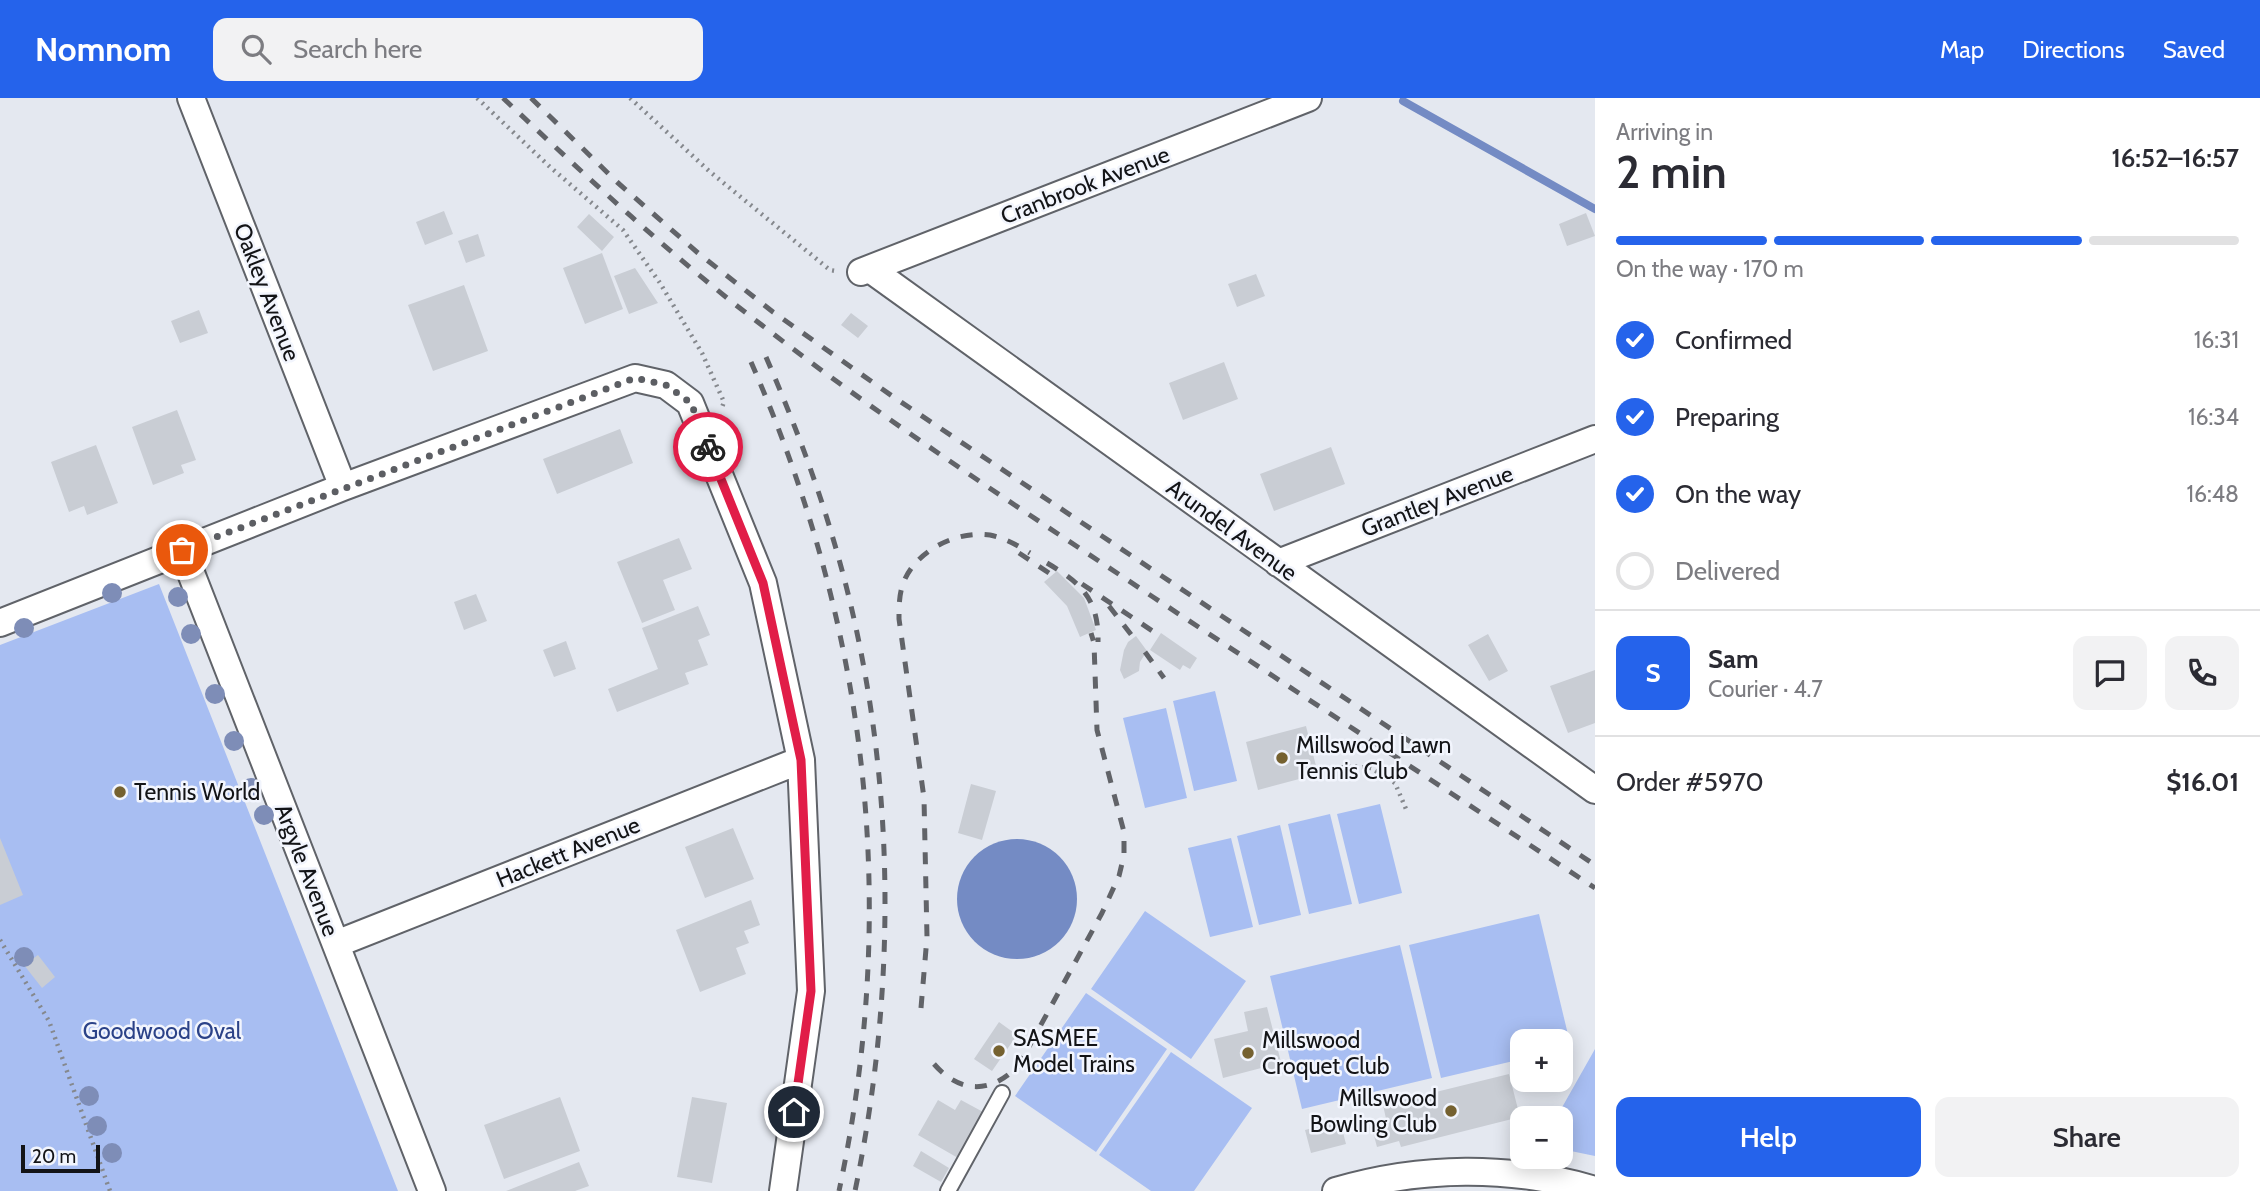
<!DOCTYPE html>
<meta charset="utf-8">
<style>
:root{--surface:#fff;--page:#f2f2f3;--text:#2b2b33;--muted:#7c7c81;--line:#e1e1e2;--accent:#2563eb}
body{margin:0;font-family:Cabin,sans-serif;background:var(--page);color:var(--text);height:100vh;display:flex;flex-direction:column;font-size:26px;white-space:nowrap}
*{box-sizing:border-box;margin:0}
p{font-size:23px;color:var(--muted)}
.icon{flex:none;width:38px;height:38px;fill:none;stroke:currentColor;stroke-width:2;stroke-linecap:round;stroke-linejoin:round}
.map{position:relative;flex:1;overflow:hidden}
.side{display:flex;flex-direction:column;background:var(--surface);width:665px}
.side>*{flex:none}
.controls{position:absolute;left:1510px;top:931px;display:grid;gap:14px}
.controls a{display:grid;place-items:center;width:63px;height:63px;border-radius:14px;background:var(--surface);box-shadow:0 4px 18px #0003;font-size:35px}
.scale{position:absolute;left:21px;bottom:18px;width:79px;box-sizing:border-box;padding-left:7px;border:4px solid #131417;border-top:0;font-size:19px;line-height:24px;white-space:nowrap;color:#131417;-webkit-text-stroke:5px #f2f5fd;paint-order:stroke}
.pin{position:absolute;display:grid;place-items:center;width:60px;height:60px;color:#fff;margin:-30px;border:4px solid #fff;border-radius:50%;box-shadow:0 2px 7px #0007}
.courier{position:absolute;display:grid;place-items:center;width:70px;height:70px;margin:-35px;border:5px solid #e11d48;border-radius:50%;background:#fff;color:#222;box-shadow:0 2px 9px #0007}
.headline em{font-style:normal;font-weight:600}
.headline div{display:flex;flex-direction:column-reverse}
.headline{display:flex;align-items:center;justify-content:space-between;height:119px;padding:0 21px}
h1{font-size:46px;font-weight:600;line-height:52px}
.bar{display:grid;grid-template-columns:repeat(4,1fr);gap:10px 7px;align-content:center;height:84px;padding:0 21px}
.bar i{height:9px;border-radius:5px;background:var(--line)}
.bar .selected{background:var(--accent)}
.bar p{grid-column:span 4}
.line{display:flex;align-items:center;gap:18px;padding:0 21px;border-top:2px solid var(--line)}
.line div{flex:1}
.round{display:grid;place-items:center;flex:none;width:74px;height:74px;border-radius:14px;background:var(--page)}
ol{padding:0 21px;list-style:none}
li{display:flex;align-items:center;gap:21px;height:77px}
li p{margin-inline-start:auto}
li .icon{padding:7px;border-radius:50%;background:var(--accent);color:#fff;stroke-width:4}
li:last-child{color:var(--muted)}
li i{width:38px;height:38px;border:4px solid var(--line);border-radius:50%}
.cta{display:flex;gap:14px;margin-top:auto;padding:14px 21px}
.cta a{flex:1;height:80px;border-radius:14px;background:var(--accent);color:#fff;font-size:28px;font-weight:600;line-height:80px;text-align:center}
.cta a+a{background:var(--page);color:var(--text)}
header{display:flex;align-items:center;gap:42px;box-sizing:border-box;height:98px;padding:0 35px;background:var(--accent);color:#fff}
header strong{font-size:33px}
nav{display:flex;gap:38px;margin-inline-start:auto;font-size:24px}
.search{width:490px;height:63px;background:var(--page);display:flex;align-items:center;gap:18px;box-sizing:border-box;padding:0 24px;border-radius:14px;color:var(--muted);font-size:26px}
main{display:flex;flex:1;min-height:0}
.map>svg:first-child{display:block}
</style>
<header>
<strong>Nomnom</strong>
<div class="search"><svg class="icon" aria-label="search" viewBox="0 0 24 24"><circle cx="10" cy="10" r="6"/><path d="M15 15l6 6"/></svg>Search here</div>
<nav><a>Map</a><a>Directions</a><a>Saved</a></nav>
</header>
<main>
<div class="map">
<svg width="1595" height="1093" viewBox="0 0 1595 1093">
<rect width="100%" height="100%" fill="#e4e8f0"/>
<path fill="#a8bef2" d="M 159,486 L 398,1093 L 0,1093 L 0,547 Z
M 1215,593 L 1237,683 L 1194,693 L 1173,603 Z
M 1166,610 L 1187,700 L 1145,710 L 1123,620 Z
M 1380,706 L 1402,795 L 1359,806 L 1337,716 Z
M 1330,716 L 1352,806 L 1309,816 L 1288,726 Z
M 1280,727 L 1301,817 L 1259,827 L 1237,738 Z
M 1231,740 L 1253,829 L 1210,839 L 1188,750 Z
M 1145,813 L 1246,883 L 1191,961 L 1091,891 Z
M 1539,816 L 1571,949 L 1561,951 L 1561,943 L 1522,943 L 1522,961 L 1441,980 L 1409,847 Z
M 1400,847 L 1432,980 L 1302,1011 L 1270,878 Z
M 1086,895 L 1167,951 L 1096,1054 L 1015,998 Z
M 1595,951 L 1595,1058 L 1561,1051 L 1561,1020 L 1556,1020 Z
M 1171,954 L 1252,1010 L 1194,1093 L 1151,1093 L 1099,1057 Z"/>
<path fill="#748bc4" d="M957 801a60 60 0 1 1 120 0a60 60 0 1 1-120 0Z"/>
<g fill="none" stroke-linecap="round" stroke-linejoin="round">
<path stroke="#748bc4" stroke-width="8" d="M 1403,3 L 1595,111"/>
</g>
<path fill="#c9cdd4" d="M 444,113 L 453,136 L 425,147 L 416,124 Z
M 1586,115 L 1595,138 L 1567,148 L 1559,126 Z
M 589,116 L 614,139 L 602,153 L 577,129 Z
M 478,136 L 485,158 L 466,165 L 458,143 Z
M 602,155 L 623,211 L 585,226 L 563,170 Z
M 635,170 L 658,205 L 629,216 L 614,178 Z
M 1256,176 L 1265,198 L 1237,209 L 1228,186 Z
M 464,187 L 488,253 L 433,273 L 408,207 Z
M 199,212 L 208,235 L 180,245 L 171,223 Z
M 851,215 L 868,228 L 858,240 L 841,227 Z
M 1224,264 L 1238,301 L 1183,322 L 1169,285 Z
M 177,312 L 196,362 L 181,367 L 184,375 L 153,387 L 132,329 Z
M 620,331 L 633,365 L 557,396 L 543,361 Z
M 96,347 L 118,405 L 87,417 L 84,408 L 69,414 L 51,364 Z
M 1331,349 L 1345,386 L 1274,413 L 1260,376 Z
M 679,440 L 692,471 L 663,482 L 675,512 L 642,525 L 617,464 Z
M 1057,473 L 1084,500 L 1096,532 L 1080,539 L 1067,508 L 1044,484 Z
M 476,496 L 487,523 L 464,532 L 454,504 Z
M 698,508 L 710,537 L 698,542 L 708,567 L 685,575 L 689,586 L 617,614 L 608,591 L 658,571 L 642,530 Z
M 1161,535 L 1197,560 L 1190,571 L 1183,567 L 1180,572 L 1150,552 Z
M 1488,536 L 1508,573 L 1489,583 L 1468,547 Z
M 1136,538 L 1147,553 L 1140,564 L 1139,573 L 1124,581 L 1120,572 L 1124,552 L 1128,544 Z
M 566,543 L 576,571 L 554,579 L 543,552 Z
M 1595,572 L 1595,625 L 1568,635 L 1550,588 Z
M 1306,628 L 1318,676 L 1258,692 L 1246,644 Z
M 971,686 L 996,693 L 982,742 L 958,735 Z
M 733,730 L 754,781 L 705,800 L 685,749 Z
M 0,740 L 23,797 L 0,807 Z
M 751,802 L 760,827 L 744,833 L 749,845 L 736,850 L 746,876 L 700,894 L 676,832 Z
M 38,857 L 55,879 L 42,890 L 24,867 Z
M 1267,909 L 1284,976 L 1265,969 L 1223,980 L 1214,941 L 1248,933 L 1244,914 Z
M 999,924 L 1017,937 L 992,973 L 974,961 Z
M 1509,976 L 1520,1019 L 1401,1049 L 1399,1043 L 1377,1049 L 1373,1034 L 1388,1030 L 1383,1007 Z
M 560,999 L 580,1053 L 504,1081 L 484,1027 Z
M 692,999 L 727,1005 L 712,1085 L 677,1079 Z
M 938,1002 L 955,1012 L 961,1002 L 985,1015 L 958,1060 L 918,1037 Z
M 1340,1023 L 1346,1046 L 1311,1055 L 1305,1032 Z
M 921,1053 L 949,1070 L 941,1084 L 913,1068 Z
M 579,1064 L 589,1088 L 575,1093 L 506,1093 Z"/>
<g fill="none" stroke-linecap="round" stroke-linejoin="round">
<defs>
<path id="service" d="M 948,1093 L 1002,995"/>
<path id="minor" d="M 191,0 L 343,389
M 870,171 L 1595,692
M 861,174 L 1308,0
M 182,452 L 432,1093
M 1278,465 L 1595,341
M 0,525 L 343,389 L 635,280 L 666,287 L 690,305 L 763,485 L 801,662 L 811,893 L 783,1093
M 336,846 L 801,662
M 1336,1093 C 1421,1068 1510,1067 1595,1092"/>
</defs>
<use href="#service" stroke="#606369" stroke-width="18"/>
<use href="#minor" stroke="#606369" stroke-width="30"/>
<path stroke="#85888d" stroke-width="4.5" stroke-dasharray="2 5" stroke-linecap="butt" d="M 477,0 L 549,68 L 623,132 L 660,185 L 702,255 L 724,304 L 721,312
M 630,0 L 709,73 L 830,172 L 836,173
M 1321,675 L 1348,668 L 1371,670 L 1395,685 L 1406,711
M 0,842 L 49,923 L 110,1093"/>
<use href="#service" stroke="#fff" stroke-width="14"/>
<use href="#minor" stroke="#fff" stroke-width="26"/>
<path stroke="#616368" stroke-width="5" stroke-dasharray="12 12" stroke-linecap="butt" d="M 503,0 C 587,79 671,158 763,228 C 888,325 1021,411 1153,499 C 1300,596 1448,693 1595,790
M 531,0 L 617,84 L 698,155 L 773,214 L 895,300 L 1595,767
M 766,259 C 791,317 814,376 832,437 C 896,650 900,876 855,1093
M 751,264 C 868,531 900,807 839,1093
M 1019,455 L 1052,477
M 1047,465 C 1081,485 1099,501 1098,544
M 1082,486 L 1160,538
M 1109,508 L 1133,539
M 1145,554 L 1164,580
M 921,910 L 927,839 L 924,700 L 899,521 C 899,510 899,499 902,489 C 912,454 956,432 990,437 C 1005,440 1017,447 1030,455
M 934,966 C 960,996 992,996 1019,967 L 1102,815 L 1119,778 L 1124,757 L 1124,734 L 1097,632 L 1094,545 L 1091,535"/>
</g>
<g fill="#7e8db7">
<circle cx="112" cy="495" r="10"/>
<circle cx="178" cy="499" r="10"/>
<circle cx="24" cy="530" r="10"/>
<circle cx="191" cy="536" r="10"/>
<circle cx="215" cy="596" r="10"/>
<circle cx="234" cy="643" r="10"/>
<circle cx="251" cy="690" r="10"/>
<circle cx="264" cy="717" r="10"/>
<circle cx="24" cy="859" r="10"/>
<circle cx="89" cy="998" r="10"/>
<circle cx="97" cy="1028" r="10"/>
<circle cx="112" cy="1055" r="10"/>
</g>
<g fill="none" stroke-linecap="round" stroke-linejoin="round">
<path stroke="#5c5e63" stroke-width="7" stroke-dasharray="0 12.6" d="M 182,452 L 635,280 L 666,287 L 691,305 L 708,349"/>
<path stroke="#e11d48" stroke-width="9" d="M 708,349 L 763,485 L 801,662 L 811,893 L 794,1014"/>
</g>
<g fill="#756130" stroke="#f2f5fd" stroke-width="2.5">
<circle cx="1282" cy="660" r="7"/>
<circle cx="120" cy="694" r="7"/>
<circle cx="999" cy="953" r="7"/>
<circle cx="1248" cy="955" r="7"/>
<circle cx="1451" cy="1013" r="7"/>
</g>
<g text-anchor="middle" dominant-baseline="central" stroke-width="5" stroke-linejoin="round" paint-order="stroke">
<g font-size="23" fill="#131417" stroke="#f2f5fd">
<text transform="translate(1085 87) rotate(-21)">Cranbrook Avenue</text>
<text transform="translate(267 194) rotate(69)">Oakley Avenue</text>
<text transform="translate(1437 403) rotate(-21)">Grantley Avenue</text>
<text transform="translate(1232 432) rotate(36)">Arundel Avenue</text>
<text transform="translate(568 754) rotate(-22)">Hackett Avenue</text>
<text transform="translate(307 772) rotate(69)">Argyle Avenue</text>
</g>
<g font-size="23" fill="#131417" stroke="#f2f5fd" text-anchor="start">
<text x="1296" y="647">Millswood Lawn<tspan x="1296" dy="26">Tennis Club</tspan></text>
<text x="134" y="694">Tennis World</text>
<text x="1013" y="940">SASMEE<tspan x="1013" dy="26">Model Trains</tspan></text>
<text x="1262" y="942">Millswood<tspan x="1262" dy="26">Croquet Club</tspan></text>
<text x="1437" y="1000" text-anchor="end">Millswood<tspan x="1437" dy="26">Bowling Club</tspan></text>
</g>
<g font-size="23" fill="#2b4288" stroke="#f2f5fd">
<text x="162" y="933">Goodwood Oval</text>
</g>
</g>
</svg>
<div class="controls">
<a>+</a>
<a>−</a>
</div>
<div class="scale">20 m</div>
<div class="pin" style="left:182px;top:452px;background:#ea580c"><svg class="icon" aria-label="bag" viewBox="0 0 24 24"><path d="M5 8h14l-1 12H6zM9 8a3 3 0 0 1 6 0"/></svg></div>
<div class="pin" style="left:794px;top:1014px;background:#1f2937"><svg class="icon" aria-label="home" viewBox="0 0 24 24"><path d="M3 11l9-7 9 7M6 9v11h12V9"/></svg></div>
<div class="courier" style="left:708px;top:349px"><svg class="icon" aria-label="bike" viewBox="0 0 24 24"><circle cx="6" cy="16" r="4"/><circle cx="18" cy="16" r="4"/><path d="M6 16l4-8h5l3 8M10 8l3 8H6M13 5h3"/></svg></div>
</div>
<section class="side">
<div class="headline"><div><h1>2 min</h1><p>Arriving in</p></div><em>16:52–16:57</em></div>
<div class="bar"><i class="selected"></i><i class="selected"></i><i class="selected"></i><i></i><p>On the way · 170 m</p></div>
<ol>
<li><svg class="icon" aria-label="check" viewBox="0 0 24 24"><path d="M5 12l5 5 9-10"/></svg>Confirmed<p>16:31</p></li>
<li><svg class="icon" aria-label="check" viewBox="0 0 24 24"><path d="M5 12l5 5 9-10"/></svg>Preparing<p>16:34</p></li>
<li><svg class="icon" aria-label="check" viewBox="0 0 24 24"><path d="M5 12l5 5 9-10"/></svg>On the way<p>16:48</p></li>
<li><i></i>Delivered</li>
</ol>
<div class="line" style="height:126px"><b class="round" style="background:var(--accent);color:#fff">S</b><div><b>Sam</b><p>Courier · 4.7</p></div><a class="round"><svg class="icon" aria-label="chat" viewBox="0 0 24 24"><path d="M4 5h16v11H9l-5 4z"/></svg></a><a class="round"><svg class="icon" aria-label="phone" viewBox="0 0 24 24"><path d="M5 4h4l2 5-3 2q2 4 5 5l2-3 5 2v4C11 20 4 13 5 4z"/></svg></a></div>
<div class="line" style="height:91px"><div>Order #5970</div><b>$16.01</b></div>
<div class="cta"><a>Help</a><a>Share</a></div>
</section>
</main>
